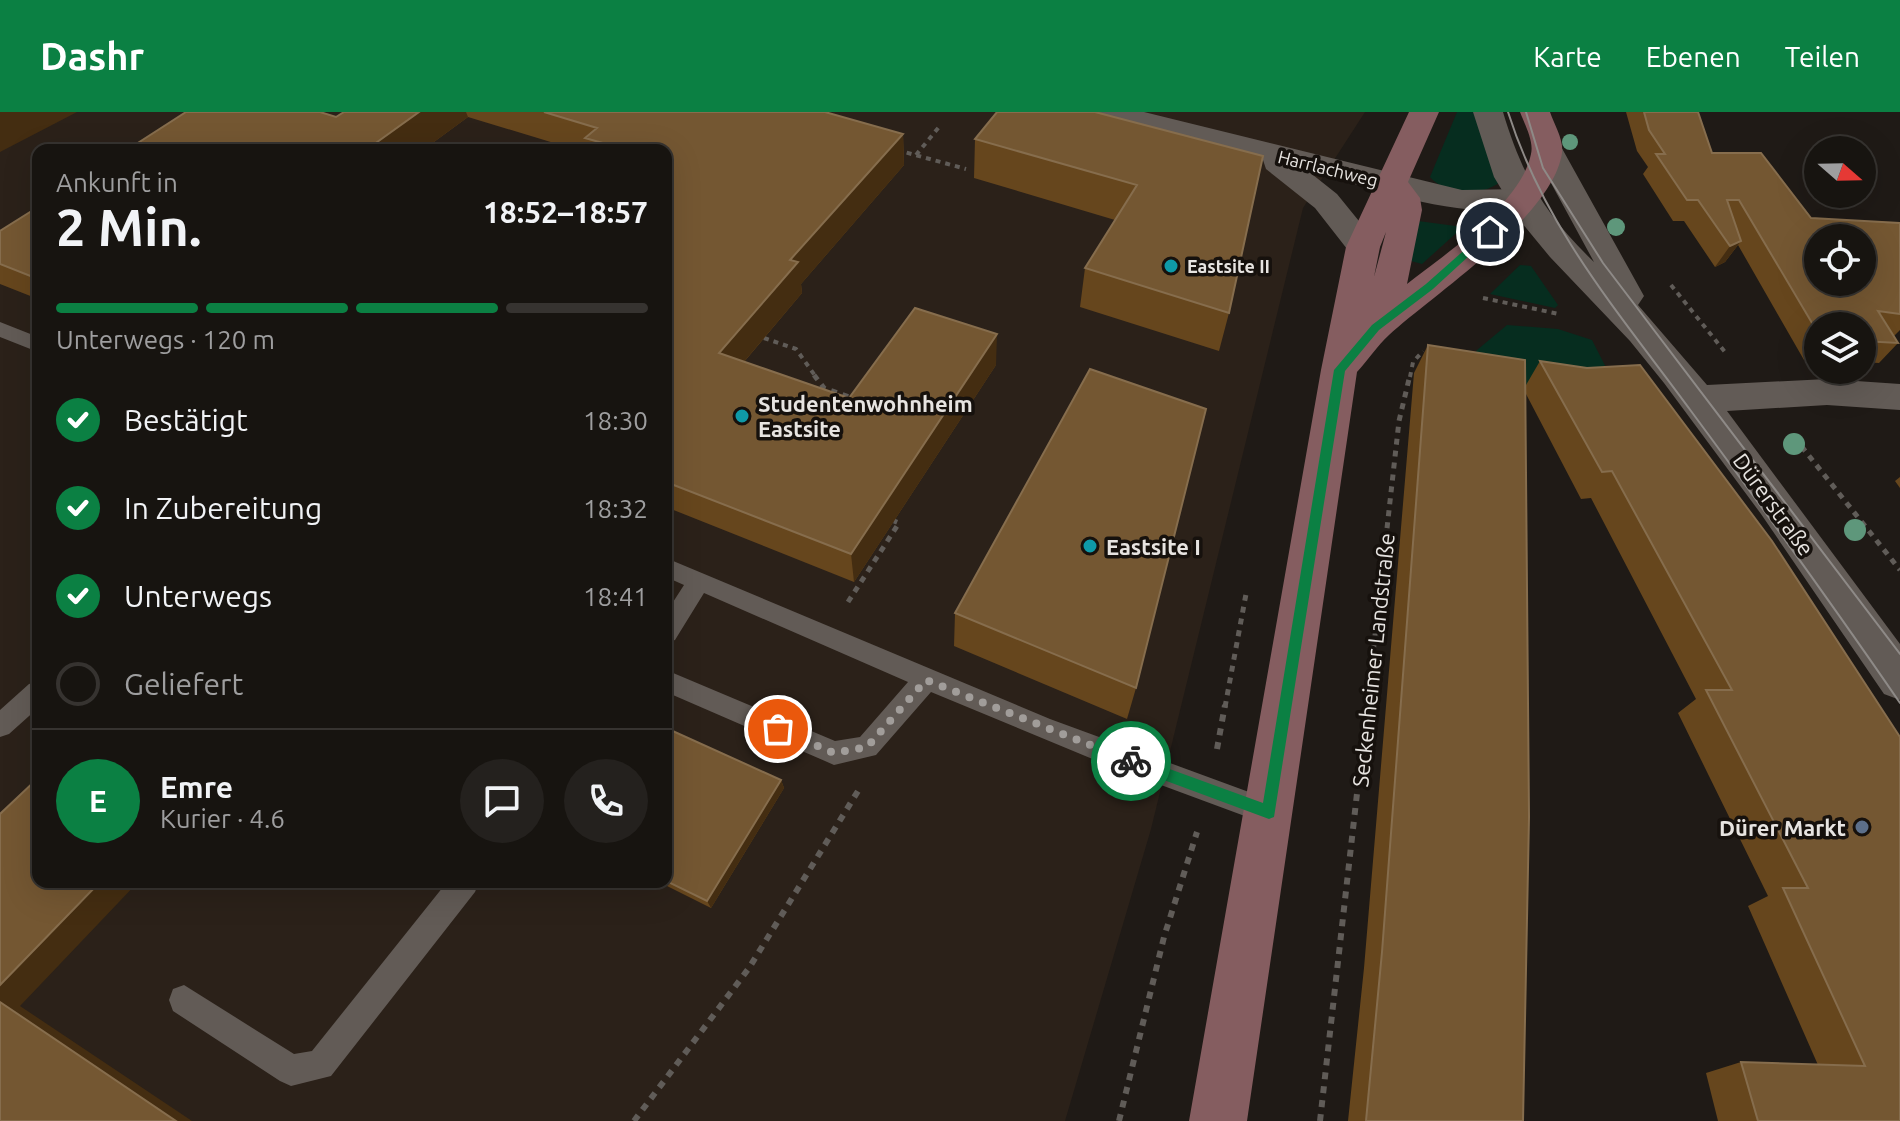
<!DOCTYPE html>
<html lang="de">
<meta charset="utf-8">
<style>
:root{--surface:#171410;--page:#24211e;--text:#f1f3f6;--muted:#9e9e9f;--line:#363330;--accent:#0b8043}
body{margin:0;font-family:Ubuntu,sans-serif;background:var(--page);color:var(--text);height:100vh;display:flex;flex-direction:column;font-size:30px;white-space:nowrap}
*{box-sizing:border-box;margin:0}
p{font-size:26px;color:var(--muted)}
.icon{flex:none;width:44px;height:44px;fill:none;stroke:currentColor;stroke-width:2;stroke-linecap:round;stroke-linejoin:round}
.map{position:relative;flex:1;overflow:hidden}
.side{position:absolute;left:32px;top:32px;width:640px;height:744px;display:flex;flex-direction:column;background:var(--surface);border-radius:16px;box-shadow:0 8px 32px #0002,0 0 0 2px var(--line)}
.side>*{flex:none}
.needle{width:52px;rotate:110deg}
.buttons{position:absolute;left:1804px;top:24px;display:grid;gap:16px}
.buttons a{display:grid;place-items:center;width:72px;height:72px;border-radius:50%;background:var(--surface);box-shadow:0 8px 32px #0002,0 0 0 2px var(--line);font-size:40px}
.pin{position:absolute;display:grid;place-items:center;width:68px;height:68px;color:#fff;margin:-34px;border:4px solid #fff;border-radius:50%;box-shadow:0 2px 8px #0007}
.courier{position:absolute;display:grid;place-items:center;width:80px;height:80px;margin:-40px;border:6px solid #0b8043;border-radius:50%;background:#fff;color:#222;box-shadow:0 2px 10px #0007}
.head em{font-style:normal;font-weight:700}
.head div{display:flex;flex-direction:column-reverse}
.head{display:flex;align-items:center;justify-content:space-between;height:136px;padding:0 24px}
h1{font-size:52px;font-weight:700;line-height:60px}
.bar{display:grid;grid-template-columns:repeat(4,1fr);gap:12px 8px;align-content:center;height:96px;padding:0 24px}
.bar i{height:10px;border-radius:6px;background:var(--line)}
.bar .on{background:var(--accent)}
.bar p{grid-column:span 4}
.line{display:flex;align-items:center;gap:20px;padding:0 24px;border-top:2px solid var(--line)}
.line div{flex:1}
.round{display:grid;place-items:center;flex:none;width:84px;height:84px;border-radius:42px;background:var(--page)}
ol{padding:0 24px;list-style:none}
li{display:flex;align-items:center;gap:24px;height:88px}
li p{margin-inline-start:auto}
li .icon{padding:8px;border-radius:50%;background:var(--accent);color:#fff;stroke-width:4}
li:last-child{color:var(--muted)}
li i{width:44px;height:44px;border:4px solid var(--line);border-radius:50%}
header{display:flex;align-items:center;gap:48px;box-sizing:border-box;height:112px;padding:0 40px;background:var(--accent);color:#fff}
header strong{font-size:38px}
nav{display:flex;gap:44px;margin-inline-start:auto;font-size:28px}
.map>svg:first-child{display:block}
</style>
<header>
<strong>Dashr</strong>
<nav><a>Karte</a><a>Ebenen</a><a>Teilen</a></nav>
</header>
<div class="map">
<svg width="1900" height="1009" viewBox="0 0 1900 1009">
<rect width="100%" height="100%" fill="#1f1a16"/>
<path fill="#2b2119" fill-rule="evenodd" d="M 0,0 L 1365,0 L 1303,96 L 1151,717 L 1065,1009 L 0,1009 ZM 38,38 L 666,38 L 666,770 L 38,770 Z"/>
<path fill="#062d1f" d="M 1457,0 L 1478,0 L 1503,67 C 1487,85 1446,84 1430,65 Z
M 1418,109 L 1463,115 L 1422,152 L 1411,149 Z
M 1520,153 L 1531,154 L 1558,193 L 1555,196 L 1490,182 Z
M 1507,213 L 1558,217 L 1592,228 L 1619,281 L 1568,284 L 1460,268 L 1477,238 Z"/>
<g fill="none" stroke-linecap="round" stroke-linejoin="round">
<path stroke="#605c58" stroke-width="4" stroke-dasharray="5 5" stroke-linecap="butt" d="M 897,38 L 966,57
M 916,43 L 939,15
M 1671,173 L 1725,240
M 1483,186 L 1559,202
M 764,226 L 796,237 L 816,265
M 1410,265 L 1413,250 L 1423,239"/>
<path stroke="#605c58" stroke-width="5" stroke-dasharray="6 6" stroke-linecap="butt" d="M 814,263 L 824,276 L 855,287
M 1794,325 L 1900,458
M 848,490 L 899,411 L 894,409
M 1225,595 L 1246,482
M 1367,595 L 1399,309 L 1410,263"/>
<path stroke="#605c58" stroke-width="6" stroke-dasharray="7 7" stroke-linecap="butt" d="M 1217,637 L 1225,593
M 634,1009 L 749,856 L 858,679
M 1119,1009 L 1164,825 L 1197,720
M 1320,1009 L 1367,593"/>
<path fill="#625b56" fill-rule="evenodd" d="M 0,210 L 38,225 L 38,240 L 0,225 Z
M 666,446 L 1050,607 L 1279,691 L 1283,700 L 1279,709 L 1269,713 L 1107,653 L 931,580 L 876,643 L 834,653 L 825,649 L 666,580 L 666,558 L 835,629 L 860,625 L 908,570 L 704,481 L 675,528 L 666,531 L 666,501 L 684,473 L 666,465 Z
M 38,569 L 38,596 L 9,622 L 0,625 L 0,598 L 29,572 Z
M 447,770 L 479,770 L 475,780 L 331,964 L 291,974 L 280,969 L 173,899 L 169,888 L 173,877 L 184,873 L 294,942 L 312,939 Z"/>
<path fill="#625b56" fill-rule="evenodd" d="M 1473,0 L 1503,0 C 1522,64 1546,104 1594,150 L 1533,38 L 1537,31 L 1548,29 L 1559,31 L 1644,184 L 1638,193 L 1707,273 L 1827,267 L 1900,272 L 1900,298 L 1827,293 L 1727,299 L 1900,532 L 1900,588 L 1884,582 L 1761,402 L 1664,271 L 1630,229 L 1550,145 L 1521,110 L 1494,65 Z"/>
<path fill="#625b56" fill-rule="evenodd" d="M 1093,0 L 1144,0 L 1462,78 L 1521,77 L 1532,80 L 1537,87 L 1532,94 C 1464,111 1375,76 1308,59 L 1337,82 L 1380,135 L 1375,142 L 1363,146 L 1351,142 L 1315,96 L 1266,57 L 1263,48 L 1098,6 Z"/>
<path fill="#855d60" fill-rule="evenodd" d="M 1409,0 L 1439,0 L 1408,70 L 1420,86 L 1422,98 L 1407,172 C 1445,142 1521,92 1531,42 C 1534,29 1525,13 1520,0 L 1550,0 C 1554,12 1564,28 1562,41 C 1553,104 1435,181 1389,223 C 1377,234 1368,248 1357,260 L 1247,1009 L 1189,1009 L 1321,258 L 1346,135 ZM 1386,120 L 1374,165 L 1380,135 Z"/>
<path stroke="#8e8a87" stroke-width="2" d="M 1508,0 C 1545,117 1620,202 1691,299 C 1762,395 1832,492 1900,591
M 1526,0 L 1543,56 L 1603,151 L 1900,542"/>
</g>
<g fill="#5e977b">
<circle cx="1570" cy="30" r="8"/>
<circle cx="1616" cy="115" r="9"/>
<circle cx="1794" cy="332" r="11"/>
<circle cx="1855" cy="418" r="11"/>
</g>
<path fill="#66461d" d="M 344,0 L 825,0 L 903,22 L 904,53 L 801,172 L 802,181 L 744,250 L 849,286 L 996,253 L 854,470 L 666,395 L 666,38 L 577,38 L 468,5 L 423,38 L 336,5 Z
M 1095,0 L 1229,201 L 1219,239 L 1080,195 L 1085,156 L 1115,108 L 974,66 L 975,27 Z
M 1626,0 L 1698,0 L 1712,41 L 1811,106 L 1900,111 L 1900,218 L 1894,224 L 1898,231 L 1879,251 L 1862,250 L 1862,214 L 1818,214 L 1818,249 L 1804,248 L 1738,133 L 1725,150 L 1715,155 L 1684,109 L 1673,109 L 1643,62 L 1648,55 L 1637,39 Z
M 38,95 L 38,187 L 0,172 L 0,119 Z
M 1428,233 L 1526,273 L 1540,249 L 1587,256 L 1640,253 L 1900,1009 L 1718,1009 L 1706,961 L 1741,950 L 1818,953 L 1748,794 L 1768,784 L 1678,601 L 1696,587 L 1591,386 L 1581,387 L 1526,282 L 1523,1009 L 1348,1009 L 1364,856 L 1414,261 Z
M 1900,365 L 1900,376 L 1895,369 Z
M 955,501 L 1136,576 L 1127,607 L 954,534 Z
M 666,616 L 781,668 L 784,676 L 711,796 L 659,770 L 666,770 Z"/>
<path fill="#442d11" d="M 0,0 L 77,0 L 0,40 Z
M 419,0 L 466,0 L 468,5 L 423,38 L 366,38 Z
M 903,22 L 904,53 L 801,172 L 802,181 L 726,271 L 719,241 L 790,148 Z
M 1741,129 L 1725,150 L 1715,155 L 1730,134 Z
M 997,222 L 996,253 L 854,470 L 851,442 Z
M 781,668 L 784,676 L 711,796 L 707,789 Z
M 100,770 L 138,770 L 20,894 L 192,1009 L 176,1009 L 0,890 L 0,873 Z"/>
<path fill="#745732" stroke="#866d4d" stroke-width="2" fill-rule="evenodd" d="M 186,0 L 320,0 L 336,5 L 344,0 L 419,0 L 366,38 L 127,38 Z
M 544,0 L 825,0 L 903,22 L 790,148 L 798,150 L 719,241 L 849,286 L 915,196 L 997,222 L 851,442 L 666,370 L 666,38 L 605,38 L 610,33 L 585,26 L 597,16 Z
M 997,0 L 1095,0 L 1263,44 L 1229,201 L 1085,156 L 1137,73 L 975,27 Z
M 1644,0 L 1698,0 L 1712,41 L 1761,41 L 1811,106 L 1900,111 L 1900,202 L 1878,199 L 1898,231 L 1862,229 L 1862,214 L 1818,214 L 1818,221 L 1739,88 L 1727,88 L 1741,129 L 1730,134 L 1698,88 L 1687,88 L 1656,42 L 1665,42 L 1649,18 ZM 1818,126 L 1862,126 L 1862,170 L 1818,170 Z
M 38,95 L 38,167 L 0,152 L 0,119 Z
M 1428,233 L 1525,248 L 1529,705 L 1523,1009 L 1366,1009 L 1382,840 Z
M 1540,249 L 1587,256 L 1640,253 L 1772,429 L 1900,625 L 1900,1009 L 1758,1009 L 1741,950 L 1865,954 L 1783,776 L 1808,776 L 1706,578 L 1732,578 L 1612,359 L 1602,360 Z
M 1090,257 L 1206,297 L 1136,576 L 955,501 Z
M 666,616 L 781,668 L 707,789 L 666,769 Z
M 38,666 L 38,770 L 100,770 L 0,873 L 0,702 Z
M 0,890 L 176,1009 L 0,1009 Z"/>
<path fill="#0b8043" d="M 1487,118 L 1495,120 L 1433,177 L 1379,218 L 1345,259 L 1274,705 L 1269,707 L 1126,654 L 1126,645 L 1131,643 L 1263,691 L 1334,258 L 1372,213 L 1426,172 Z"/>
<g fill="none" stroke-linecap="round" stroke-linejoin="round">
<path stroke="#a19d9a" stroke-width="8" stroke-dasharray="0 14.4" d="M 778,617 L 834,641 L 867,635 L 926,568 L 1131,649"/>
</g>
<g fill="#0f9aa8" stroke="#16110d" stroke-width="3">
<circle cx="1171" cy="154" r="8"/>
<circle cx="742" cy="304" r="8"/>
<circle cx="1090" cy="434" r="8"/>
</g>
<circle fill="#5c6f8a" stroke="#16110d" stroke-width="3" cx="1862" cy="715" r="8"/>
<g text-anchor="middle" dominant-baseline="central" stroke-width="7" stroke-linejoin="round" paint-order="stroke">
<g font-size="18" fill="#e7e4e1" stroke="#16110d">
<text transform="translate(1328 56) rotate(14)">Harrlachweg</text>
</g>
<g font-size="18" font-weight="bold" fill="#e7e4e1" stroke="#16110d" text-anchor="start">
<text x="1187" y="154">Eastsite II</text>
</g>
<g font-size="22" font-weight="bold" fill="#e7e4e1" stroke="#16110d" text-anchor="start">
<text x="758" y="291">Studentenwohnheim<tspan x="758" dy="25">Eastsite</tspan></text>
<text x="1106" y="434">Eastsite I</text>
<text x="1846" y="715" text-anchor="end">Dürer Markt</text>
</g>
<g font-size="22" fill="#e7e4e1" stroke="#16110d">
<text transform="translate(1774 392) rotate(54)">Dürerstraße</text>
<text transform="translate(1373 548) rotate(-84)">Seckenheimer Landstraße</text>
</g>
</g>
</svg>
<div class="buttons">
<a><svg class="needle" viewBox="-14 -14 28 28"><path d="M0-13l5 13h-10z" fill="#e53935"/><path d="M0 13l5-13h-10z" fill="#9e9e9f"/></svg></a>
<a><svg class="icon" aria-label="locate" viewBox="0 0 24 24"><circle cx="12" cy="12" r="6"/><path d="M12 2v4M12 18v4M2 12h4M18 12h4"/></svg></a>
<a><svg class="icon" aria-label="layers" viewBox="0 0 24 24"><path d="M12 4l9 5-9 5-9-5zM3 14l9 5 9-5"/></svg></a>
</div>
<div class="pin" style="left:778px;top:617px;background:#ea580c"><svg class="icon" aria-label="bag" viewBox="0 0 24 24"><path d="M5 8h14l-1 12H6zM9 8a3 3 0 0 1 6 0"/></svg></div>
<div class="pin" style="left:1490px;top:120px;background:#1f2937"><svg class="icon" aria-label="home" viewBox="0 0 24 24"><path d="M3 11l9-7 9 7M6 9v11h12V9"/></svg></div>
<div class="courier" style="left:1131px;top:649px"><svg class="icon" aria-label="bike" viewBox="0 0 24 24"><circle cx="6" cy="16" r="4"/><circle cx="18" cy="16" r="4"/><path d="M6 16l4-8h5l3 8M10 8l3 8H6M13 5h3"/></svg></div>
<section class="side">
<div class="head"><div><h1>2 Min.</h1><p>Ankunft in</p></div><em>18:52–18:57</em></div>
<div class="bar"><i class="on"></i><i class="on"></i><i class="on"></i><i></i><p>Unterwegs · 120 m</p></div>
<ol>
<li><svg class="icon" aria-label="check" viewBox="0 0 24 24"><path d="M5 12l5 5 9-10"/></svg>Bestätigt<p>18:30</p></li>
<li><svg class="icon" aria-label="check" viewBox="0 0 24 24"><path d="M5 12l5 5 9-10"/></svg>In Zubereitung<p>18:32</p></li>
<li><svg class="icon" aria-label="check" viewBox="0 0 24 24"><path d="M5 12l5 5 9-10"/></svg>Unterwegs<p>18:41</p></li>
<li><i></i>Geliefert</li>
</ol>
<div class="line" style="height:144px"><b class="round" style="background:var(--accent);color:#fff">E</b><div><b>Emre</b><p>Kurier · 4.6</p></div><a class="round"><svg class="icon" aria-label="chat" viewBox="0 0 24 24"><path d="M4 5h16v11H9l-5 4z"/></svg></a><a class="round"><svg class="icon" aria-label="phone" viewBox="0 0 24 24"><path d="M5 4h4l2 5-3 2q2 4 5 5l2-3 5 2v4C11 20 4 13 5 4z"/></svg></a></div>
</section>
</div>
